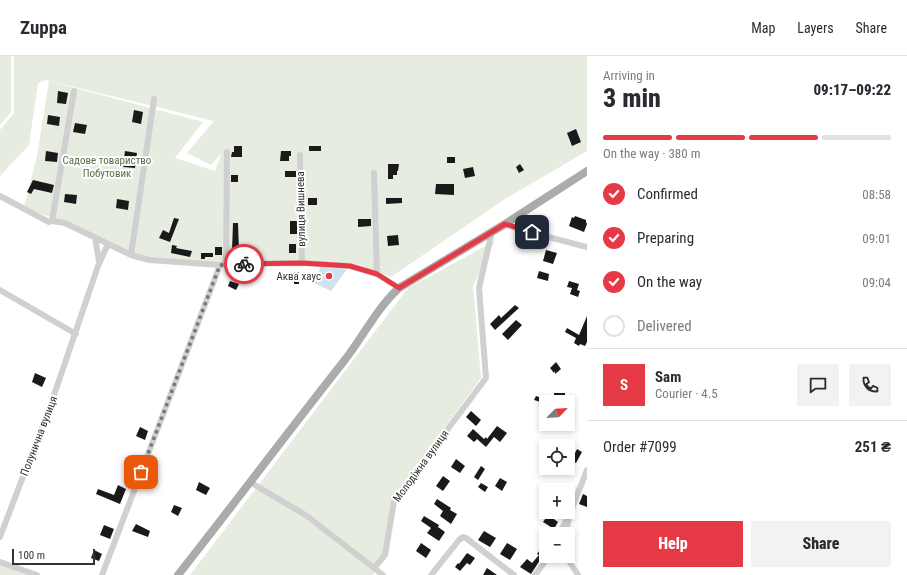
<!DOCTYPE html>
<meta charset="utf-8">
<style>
:root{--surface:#fff;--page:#f2f2f3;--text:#2b2b33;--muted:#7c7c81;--line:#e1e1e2;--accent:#e63946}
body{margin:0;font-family:"Roboto Condensed",sans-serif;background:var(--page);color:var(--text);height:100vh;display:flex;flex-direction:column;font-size:15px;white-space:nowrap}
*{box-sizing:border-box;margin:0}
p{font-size:13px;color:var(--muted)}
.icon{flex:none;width:22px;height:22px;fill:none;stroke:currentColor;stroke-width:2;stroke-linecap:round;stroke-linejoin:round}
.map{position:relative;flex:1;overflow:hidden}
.side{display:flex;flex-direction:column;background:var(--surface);width:320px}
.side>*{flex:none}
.needle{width:26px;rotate:65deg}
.tools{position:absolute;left:539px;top:339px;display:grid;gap:8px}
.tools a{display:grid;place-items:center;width:36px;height:36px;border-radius:0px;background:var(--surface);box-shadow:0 2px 6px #0003;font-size:20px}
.scale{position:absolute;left:12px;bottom:10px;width:83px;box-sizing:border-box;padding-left:4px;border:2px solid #333;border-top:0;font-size:11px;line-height:14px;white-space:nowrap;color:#333;-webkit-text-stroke:3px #fff;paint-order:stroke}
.pin{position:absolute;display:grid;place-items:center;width:34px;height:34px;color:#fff;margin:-17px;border-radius:8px;box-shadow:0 2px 6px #0006}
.courier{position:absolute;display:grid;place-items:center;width:40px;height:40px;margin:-20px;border:3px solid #e63946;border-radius:50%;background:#fff;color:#222;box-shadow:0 1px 5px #0007}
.summary em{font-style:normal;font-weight:800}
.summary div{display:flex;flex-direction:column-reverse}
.summary{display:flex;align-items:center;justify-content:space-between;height:68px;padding:0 16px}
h1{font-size:26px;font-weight:800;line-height:30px}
.bar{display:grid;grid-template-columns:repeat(4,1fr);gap:6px 4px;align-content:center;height:48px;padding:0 16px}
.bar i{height:5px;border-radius:3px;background:var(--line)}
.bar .selected{background:var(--accent)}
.bar p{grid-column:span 4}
.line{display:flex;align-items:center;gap:10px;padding:0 16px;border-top:1px solid var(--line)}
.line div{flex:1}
.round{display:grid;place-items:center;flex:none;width:42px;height:42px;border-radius:0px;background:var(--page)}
ol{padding:0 16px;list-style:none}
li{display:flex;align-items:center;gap:12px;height:44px}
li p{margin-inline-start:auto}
li .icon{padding:4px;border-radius:50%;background:var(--accent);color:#fff;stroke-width:4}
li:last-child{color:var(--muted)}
li i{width:22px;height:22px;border:2px solid var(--line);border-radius:50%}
.button{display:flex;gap:8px;margin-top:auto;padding:8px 16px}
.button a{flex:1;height:46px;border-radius:0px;background:var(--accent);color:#fff;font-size:16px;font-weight:800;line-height:46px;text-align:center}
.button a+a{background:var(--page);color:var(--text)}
header{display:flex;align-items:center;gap:24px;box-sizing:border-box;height:56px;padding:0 20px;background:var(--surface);border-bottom:1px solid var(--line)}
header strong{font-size:19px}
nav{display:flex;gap:22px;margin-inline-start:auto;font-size:14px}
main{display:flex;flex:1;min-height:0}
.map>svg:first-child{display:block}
</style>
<header>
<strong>Zuppa</strong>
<nav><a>Map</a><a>Layers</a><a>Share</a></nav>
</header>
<main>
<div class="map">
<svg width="587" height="519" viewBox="0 0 587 519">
<rect width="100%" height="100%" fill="#fff"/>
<path fill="#e6ecdf" d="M 0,0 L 11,0 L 11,56 L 0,69 Z
M 14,0 L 587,0 L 587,95 L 505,143 L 391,221 L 357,208 L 172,205 L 140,200 L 85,175 L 24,151 L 37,100 L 49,25 L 203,66 L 175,102 L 215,115 L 222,97 L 211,109 L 187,97 L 214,65 L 46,24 L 38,27 L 29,89 L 0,120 L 0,74 L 14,57 Z
M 495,185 L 473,230 L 481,322 L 391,445 L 382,505 L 373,519 L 190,519 L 408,232 Z
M 0,506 L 37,519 L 0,519 Z"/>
<path fill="#cfe2ee" d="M 321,210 L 347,213 L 331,235 L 314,227 Z"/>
<path fill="#1a1a1a" d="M 58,35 L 68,37 L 66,48 L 57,47 Z
M 134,54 L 143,56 L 141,68 L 132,66 Z
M 48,59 L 60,61 L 59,70 L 47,68 Z
M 75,67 L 87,69 L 85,78 L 73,76 Z
M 576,73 L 581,86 L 572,90 L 567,77 Z
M 234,90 L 242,90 L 242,101 L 231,101 L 232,96 L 234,96 Z
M 309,90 L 321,90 L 321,95 L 309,95 Z
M 46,95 L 58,97 L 57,106 L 45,105 Z
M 125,95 L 137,97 L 135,112 L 123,111 Z
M 281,95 L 291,95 L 291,100 L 289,100 L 289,105 L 280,105 Z
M 447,101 L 455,101 L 455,107 L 447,107 Z
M 388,108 L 399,108 L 398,115 L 397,115 L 397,119 L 393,119 L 393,123 L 388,123 Z
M 520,108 L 524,114 L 519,117 L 516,111 Z
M 473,111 L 475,120 L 465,122 L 463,113 Z
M 285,115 L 296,115 L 296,121 L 285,121 Z
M 231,119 L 238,119 L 238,126 L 231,126 Z
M 33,124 L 54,129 L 52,137 L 34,133 L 31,138 L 27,136 Z
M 436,128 L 454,128 L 454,139 L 435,138 Z
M 65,138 L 77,139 L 76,148 L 64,146 Z
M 308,142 L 317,142 L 317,149 L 308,149 Z
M 386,142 L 402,142 L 402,147 L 386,148 Z
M 117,143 L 129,145 L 128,154 L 116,152 Z
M 575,160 L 586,164 L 586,166 L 587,168 L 584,176 L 569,170 L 572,161 L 574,162 Z
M 174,162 L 179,163 L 170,186 L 159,182 L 163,174 L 169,177 Z
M 358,163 L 371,163 L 371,170 L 358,171 Z
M 290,165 L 297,165 L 297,178 L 290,178 Z
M 233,167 L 238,167 L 239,195 L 232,195 Z
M 398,179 L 399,189 L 388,190 L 387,180 Z
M 289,188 L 296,188 L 296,197 L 289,197 Z
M 172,189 L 177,190 L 176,192 L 192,195 L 190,201 L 171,197 Z
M 215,191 L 222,191 L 222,199 L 215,199 Z
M 546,194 L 557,197 L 553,208 L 543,205 Z
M 201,197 L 213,197 L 213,201 L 205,201 L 205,203 L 201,203 Z
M 539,215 L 549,218 L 548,225 L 537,222 Z
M 294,216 L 299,216 L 299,228 L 294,228 Z
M 230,225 L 239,228 L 236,234 L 228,230 Z
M 569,225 L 579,228 L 577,234 L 580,235 L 578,241 L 570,238 L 572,232 L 567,231 Z
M 515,249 L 519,252 L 495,274 L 490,268 L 499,259 L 501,262 Z
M 587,260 L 587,286 L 585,290 L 580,288 L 579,290 L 574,287 L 576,282 L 565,276 L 567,272 L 579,279 Z
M 516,264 L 522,269 L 508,284 L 502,278 Z
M 556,306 L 561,313 L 555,318 L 555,315 L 554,317 L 550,312 Z
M 35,317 L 46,322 L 42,331 L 32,326 Z
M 554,337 L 565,337 L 565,346 L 554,346 Z
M 536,340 L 545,343 L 544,347 L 534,344 Z
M 546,349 L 546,361 L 541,359 Z
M 471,355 L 481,364 L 476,370 L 466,361 Z
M 497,370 L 507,377 L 500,386 L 494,381 L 486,391 L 477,383 L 474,386 L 467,380 L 473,373 L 484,383 L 486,381 L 487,383 Z
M 140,371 L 148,375 L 145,384 L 136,380 Z
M 577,393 L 582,396 L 576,407 L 571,405 Z
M 456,403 L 465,410 L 460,417 L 451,411 Z
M 481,410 L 485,413 L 478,424 L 474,421 Z
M 443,420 L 450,425 L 443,435 L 436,430 Z
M 500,422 L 507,426 L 502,435 L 495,430 Z
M 199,426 L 210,432 L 206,439 L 196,434 Z
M 481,427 L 488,431 L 485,436 L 478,431 Z
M 118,429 L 126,433 L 120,448 L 96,438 L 98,433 L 114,439 Z
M 583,438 L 587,440 L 587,451 L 579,448 Z
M 437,443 L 451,452 L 450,454 L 457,458 L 451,468 L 440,460 L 443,455 L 434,448 Z
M 174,449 L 182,452 L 178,460 L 171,456 Z
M 548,459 L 558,466 L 554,473 L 543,466 Z
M 424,460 L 439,469 L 438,471 L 445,476 L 439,485 L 427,477 L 431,472 L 421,465 Z
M 136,468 L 150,475 L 148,481 L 132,475 Z
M 104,469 L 114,473 L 110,483 L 100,479 Z
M 484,475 L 496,482 L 490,491 L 478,484 Z
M 421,487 L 431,494 L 426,502 L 416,495 Z
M 507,487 L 517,493 L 510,504 L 500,498 Z
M 542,491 L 544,492 L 545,491 L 546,491 L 546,495 L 531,518 L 520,511 L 527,503 L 532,507 L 539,499 L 537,498 Z
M 94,494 L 102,498 L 99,505 L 91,502 Z
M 467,497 L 475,502 L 470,509 L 467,507 L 460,515 L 455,511 L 458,507 L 459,508 Z
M 487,512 L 497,519 L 483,519 Z"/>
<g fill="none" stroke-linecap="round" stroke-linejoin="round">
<path stroke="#d0d0d0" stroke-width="6" d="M 300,99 L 302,207
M 374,117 L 377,218
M 0,140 L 49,166 L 52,165 L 65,167 L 131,199 L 149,204 L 220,209 L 226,208 L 302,207 L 350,210 L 377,218 L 399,232
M 52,165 L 74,35
M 505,168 L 518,173 L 587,191
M 95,181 L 99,205
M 131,199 L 154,43
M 226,208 L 227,96
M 0,234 L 76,278
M 250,426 L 307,460 L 374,512
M 559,478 L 566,465
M 566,478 L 569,460 L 587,414
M 0,481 L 53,342 L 98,210 L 108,188
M 566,500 L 578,519
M 0,506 L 37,519
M 102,519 L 220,209
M 383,519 L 374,512 L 385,499 L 394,445 L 486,322 L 479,232 L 492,175
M 431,519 L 459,484 L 463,481 L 466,482 L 514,519
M 535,519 L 549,500"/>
<path stroke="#ababab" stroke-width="8" d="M 178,519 C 234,448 288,376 344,305 C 363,281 376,253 399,232 L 505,168 L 587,115"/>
</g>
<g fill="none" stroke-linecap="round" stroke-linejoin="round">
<path stroke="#7a7a7a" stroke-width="4" stroke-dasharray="0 7.2" d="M 141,416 L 220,209 L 244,208"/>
<path stroke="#e63946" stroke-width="5" d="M 244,208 L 302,207 L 350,210 L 377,218 L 399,232 L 505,168 L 532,176"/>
</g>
<circle fill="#e63946" stroke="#fff" stroke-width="1.5" cx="329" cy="220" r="4"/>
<g text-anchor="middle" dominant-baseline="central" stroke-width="4" stroke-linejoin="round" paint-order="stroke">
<g font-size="11" fill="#56703f" stroke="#fff">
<text x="107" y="104">Садове товариство<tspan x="107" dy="13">Побутовик</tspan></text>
</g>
<g font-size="11" fill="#333" stroke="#fff">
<text transform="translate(301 153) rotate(-91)">вулиця Вишнева</text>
<text transform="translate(39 380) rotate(-69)">Полунична вулиця</text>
<text transform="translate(421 410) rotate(-54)">Молодіжна вулиця</text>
</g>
<g font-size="11" fill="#333" stroke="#fff" text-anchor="end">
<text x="321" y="220">Аква хаус</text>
</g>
</g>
</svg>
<div class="tools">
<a><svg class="needle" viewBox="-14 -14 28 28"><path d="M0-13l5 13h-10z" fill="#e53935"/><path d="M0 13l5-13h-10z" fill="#7c7c81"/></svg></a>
<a><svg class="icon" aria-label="locate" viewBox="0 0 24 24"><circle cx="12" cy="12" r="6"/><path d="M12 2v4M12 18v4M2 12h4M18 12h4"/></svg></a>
<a>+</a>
<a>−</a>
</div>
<div class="scale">100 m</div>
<div class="pin" style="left:141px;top:416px;background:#ea580c"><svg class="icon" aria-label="bag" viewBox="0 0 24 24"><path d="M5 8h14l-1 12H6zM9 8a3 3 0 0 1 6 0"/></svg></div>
<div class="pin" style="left:532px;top:176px;background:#1f2937"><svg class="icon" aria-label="home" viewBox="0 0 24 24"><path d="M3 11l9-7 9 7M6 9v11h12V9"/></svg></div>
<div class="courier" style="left:244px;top:208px"><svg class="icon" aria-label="bike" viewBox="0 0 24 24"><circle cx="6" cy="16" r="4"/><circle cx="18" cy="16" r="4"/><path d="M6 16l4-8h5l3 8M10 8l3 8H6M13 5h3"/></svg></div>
</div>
<section class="side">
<div class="summary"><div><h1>3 min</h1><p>Arriving in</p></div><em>09:17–09:22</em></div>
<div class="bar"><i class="selected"></i><i class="selected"></i><i class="selected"></i><i></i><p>On the way · 380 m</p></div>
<ol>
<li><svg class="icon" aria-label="check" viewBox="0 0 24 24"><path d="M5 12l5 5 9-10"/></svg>Confirmed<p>08:58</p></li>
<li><svg class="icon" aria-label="check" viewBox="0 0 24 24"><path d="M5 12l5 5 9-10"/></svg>Preparing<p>09:01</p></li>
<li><svg class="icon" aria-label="check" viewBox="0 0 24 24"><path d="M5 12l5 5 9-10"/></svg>On the way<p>09:04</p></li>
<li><i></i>Delivered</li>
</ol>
<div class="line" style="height:72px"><b class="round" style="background:var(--accent);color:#fff">S</b><div><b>Sam</b><p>Courier · 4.5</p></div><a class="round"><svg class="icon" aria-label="chat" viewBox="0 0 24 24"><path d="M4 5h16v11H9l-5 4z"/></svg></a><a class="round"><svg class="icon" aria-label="phone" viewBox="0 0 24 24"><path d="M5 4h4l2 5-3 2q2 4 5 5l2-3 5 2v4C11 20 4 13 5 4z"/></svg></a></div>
<div class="line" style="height:52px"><div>Order #7099</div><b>251 ₴</b></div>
<div class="button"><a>Help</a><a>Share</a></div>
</section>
</main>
